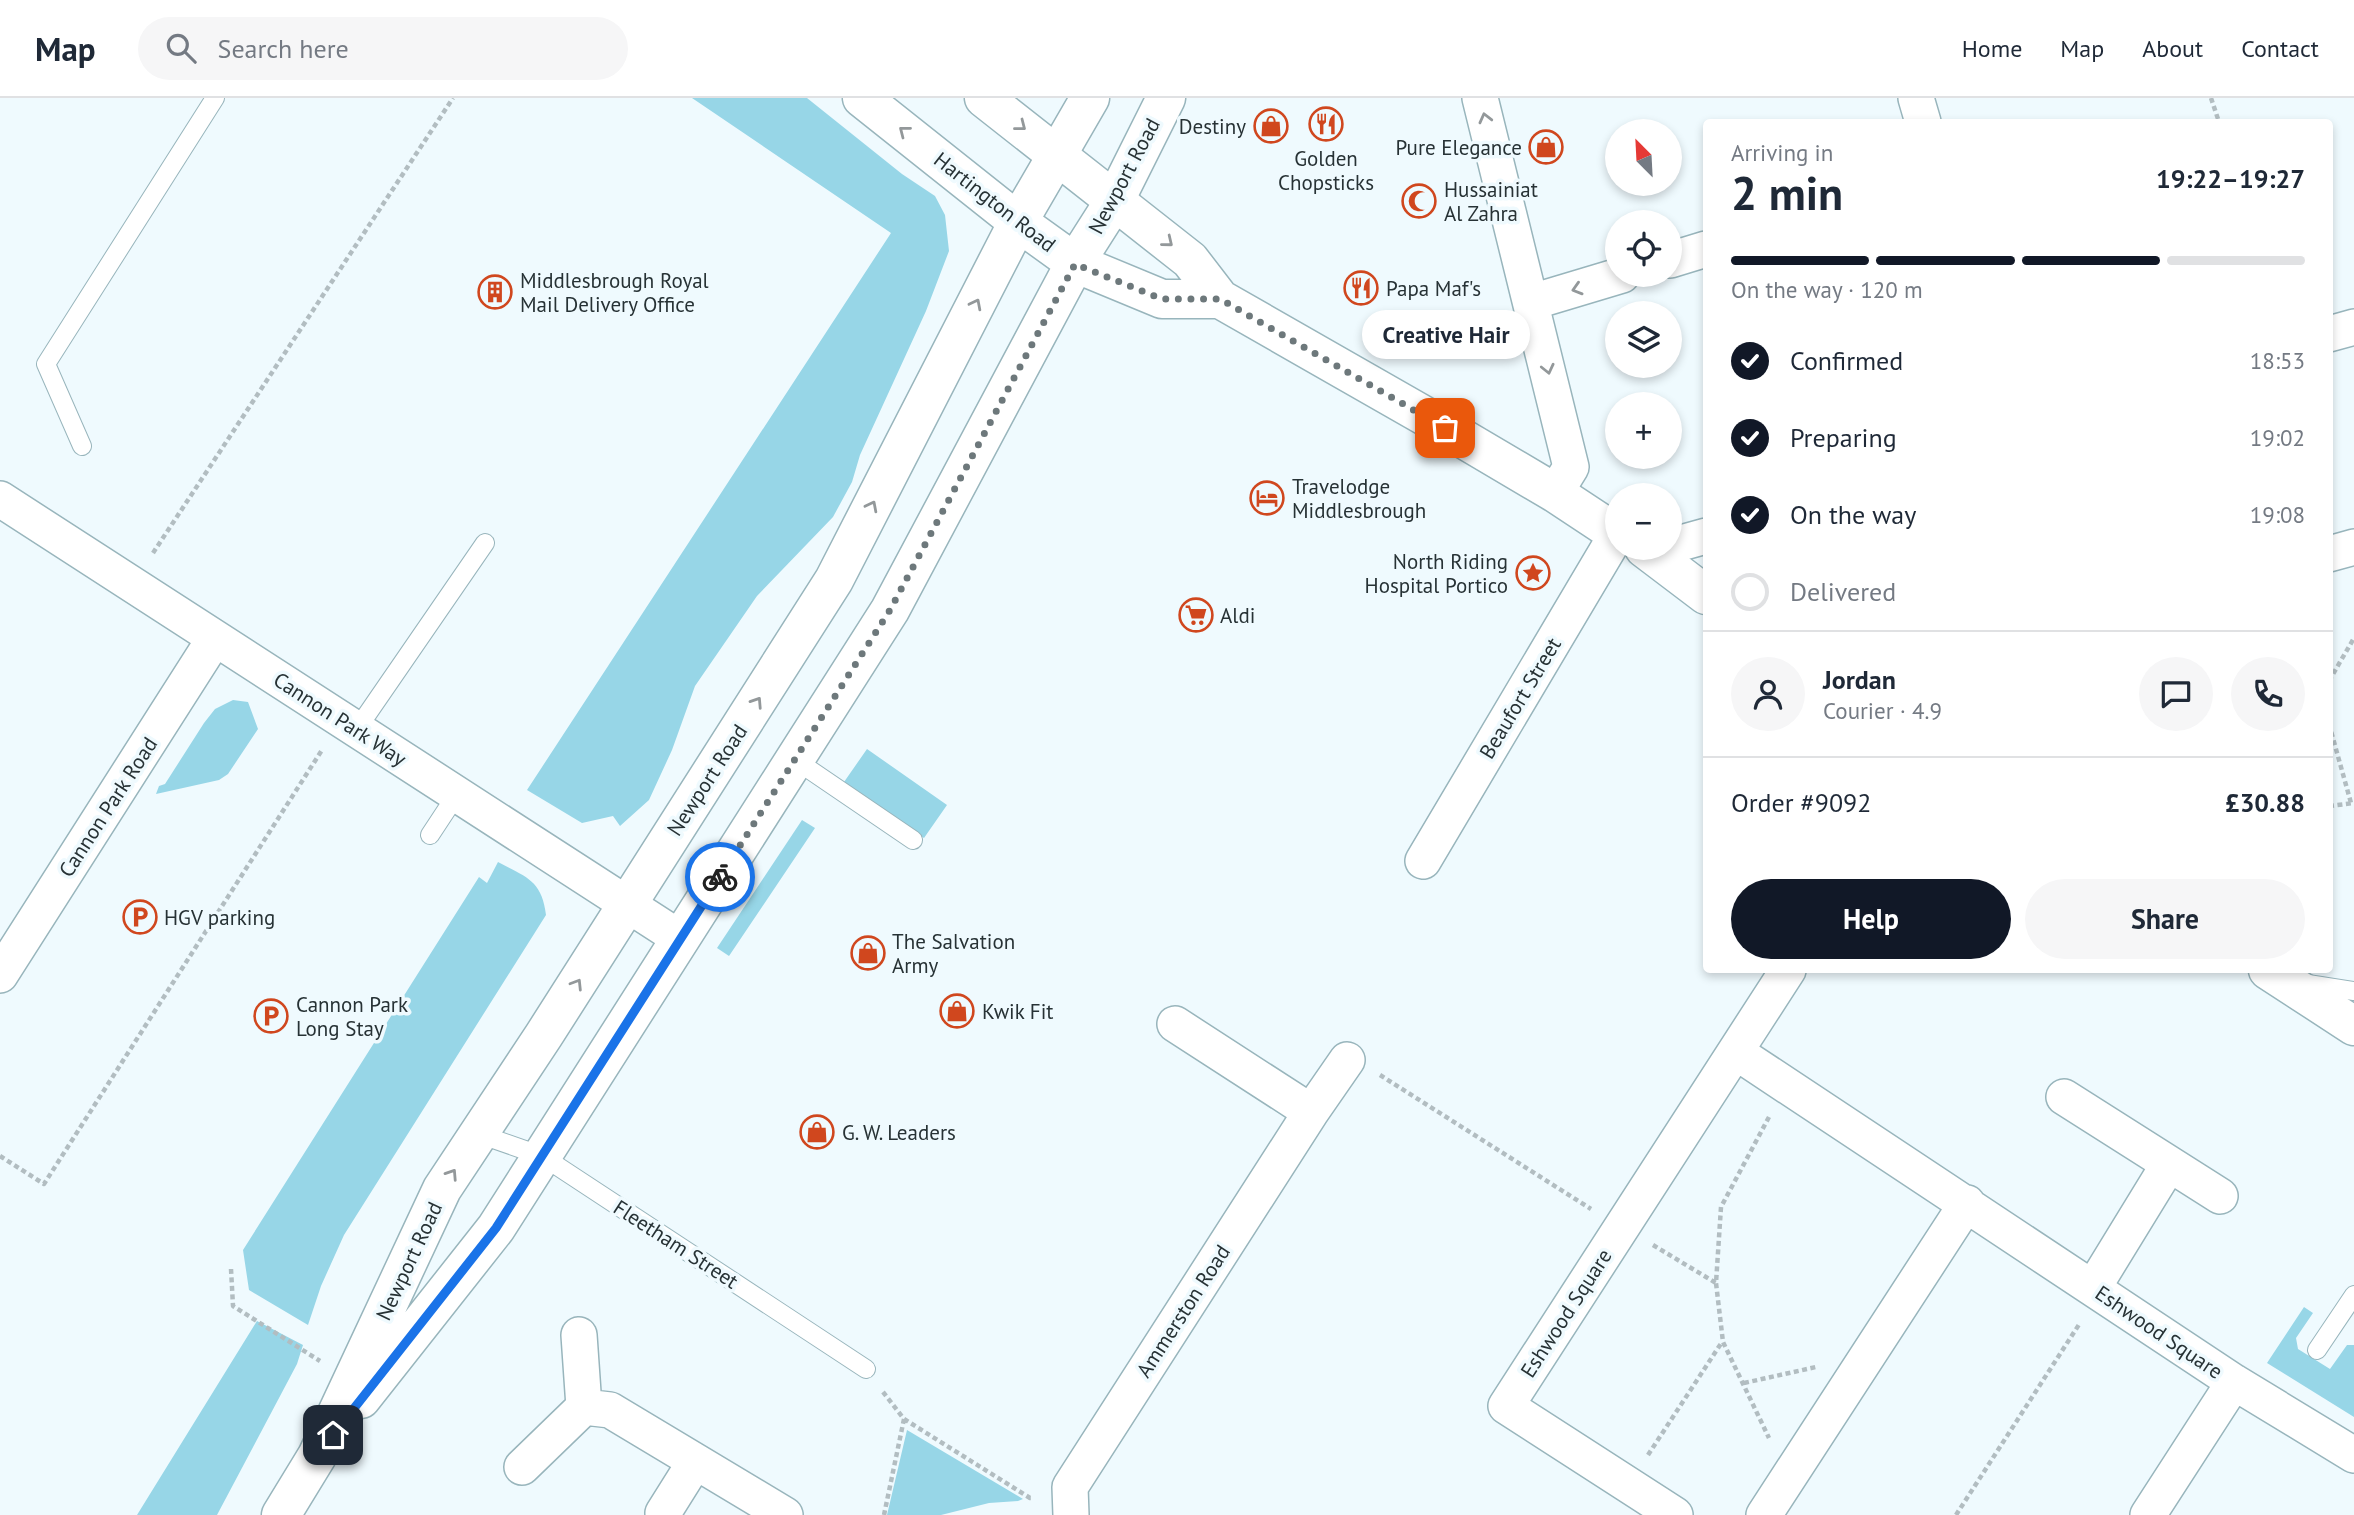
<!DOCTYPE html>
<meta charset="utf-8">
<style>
:root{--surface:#fff;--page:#f6f6f7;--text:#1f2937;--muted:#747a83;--line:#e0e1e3;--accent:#111827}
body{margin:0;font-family:"PT Sans",sans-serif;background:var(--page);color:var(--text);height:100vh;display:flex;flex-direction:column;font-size:26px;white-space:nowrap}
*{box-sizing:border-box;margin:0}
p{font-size:23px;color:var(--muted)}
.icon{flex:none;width:38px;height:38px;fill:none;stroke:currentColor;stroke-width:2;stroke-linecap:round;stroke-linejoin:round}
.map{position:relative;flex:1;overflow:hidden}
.details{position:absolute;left:1703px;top:21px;width:630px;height:854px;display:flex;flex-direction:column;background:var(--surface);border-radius:7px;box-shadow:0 4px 10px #0003}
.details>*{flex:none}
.needle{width:46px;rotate:336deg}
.fabs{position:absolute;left:1605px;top:21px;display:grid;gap:14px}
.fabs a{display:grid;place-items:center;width:77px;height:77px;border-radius:50%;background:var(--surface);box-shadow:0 4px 10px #0003;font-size:35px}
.pin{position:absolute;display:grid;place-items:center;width:60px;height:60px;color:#fff;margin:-30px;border-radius:14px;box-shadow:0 4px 10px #0006}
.courier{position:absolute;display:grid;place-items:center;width:70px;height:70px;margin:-35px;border:5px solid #1a73e8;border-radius:50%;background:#fff;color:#222;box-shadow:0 2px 9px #0007}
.bubble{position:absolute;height:49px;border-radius:24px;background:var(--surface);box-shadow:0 4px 10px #0003;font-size:23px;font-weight:700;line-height:49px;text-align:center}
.headline em{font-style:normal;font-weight:700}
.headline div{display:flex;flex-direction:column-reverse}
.headline{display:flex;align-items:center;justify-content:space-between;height:119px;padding:0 28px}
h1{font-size:46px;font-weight:700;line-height:52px}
.bar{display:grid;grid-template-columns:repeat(4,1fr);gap:10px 7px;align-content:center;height:84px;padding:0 28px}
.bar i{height:9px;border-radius:5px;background:var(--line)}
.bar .on{background:var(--accent)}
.bar p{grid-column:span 4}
.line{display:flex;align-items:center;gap:18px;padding:0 28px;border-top:2px solid var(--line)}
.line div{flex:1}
.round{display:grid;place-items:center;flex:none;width:74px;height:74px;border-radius:37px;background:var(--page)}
ol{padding:0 28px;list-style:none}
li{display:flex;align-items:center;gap:21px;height:77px}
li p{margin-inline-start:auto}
li .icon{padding:7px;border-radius:50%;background:var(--accent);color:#fff;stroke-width:4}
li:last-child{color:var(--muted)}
li i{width:38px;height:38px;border:4px solid var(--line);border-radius:50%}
.primary-button{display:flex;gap:14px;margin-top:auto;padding:14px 28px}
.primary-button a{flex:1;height:80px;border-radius:42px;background:var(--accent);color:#fff;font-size:28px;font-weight:700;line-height:80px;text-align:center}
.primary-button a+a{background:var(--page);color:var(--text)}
header{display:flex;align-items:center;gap:42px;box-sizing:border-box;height:98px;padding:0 35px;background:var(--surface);border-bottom:2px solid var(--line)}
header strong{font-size:33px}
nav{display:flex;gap:38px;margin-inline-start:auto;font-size:24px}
.search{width:490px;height:63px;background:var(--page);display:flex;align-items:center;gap:18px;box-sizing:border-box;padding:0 24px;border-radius:38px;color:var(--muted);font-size:26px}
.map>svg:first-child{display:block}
</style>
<header>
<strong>Map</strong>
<div class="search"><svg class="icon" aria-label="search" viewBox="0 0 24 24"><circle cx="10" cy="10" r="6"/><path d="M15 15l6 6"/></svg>Search here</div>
<nav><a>Home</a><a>Map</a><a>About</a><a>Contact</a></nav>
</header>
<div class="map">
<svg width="2354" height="1417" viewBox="0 0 2354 1417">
<rect width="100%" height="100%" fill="#effafe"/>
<path fill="#97d6e7" d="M 692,0 L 807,0 L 902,76 L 935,98 L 945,117 L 949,153 L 926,213 L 860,357 L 852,384 L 833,419 L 757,498 L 695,588 L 672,652 L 649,702 L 620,728 L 613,718 L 582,725 L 527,692 L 891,135 Z
M 233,602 L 248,604 L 258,631 L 228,676 L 219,682 L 156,696 L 159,688 L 165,686 L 204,625 L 215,611 Z
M 867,651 L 947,707 L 924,740 L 844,684 Z
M 802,722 L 815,730 L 729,858 L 717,850 Z
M 498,764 C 526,779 542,782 546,817 L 344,1137 L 321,1188 L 308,1227 L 249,1192 L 243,1152 L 479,779 L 487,785 Z
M 2304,1209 L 2313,1215 L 2296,1240 L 2298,1251 L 2330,1271 L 2347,1247 L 2354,1247 L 2354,1319 L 2267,1265 Z
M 257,1223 L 303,1247 L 297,1266 L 217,1417 L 137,1417 Z
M 907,1332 L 1023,1401 L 1018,1403 L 989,1405 L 941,1417 L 887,1417 Z"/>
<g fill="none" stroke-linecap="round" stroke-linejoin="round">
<defs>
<path id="service" d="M 82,348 L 46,266 L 215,0
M 357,631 L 485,445
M 794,661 L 913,742
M 430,737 L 457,696
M 2308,886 L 2354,893
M 479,1036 L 542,1058 L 866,1271
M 2317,1252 L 2354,1197"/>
<path id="minor" d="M 1480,0 L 1571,369 L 1555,395
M 1916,0 L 1923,24
M 1670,162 L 1706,151
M 1532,204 L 1622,177
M 2329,236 L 2354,229
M 0,401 L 681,841
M 1670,448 L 1706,438
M 2329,456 L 2354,449
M 1423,763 L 1617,436
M 0,877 L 215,540
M 1175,926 L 1311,1014
M 1736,954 L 2234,1284 L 2354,1357
M 2064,999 L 2220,1098
M 2093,1190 L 2169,1066
M 584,1309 L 610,1312 L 785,1417
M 522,1369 L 584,1309 L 579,1237
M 663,1415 L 695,1364
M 1071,1417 L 1070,1389 L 1311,1014 L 1347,962
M 1675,1417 L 1506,1308 L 1788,872
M 1764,1417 L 1967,1105
M 2148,1417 L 2234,1284"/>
<path id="tertiary" d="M 1057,57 L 1090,0
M 1115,102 L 1166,0"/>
<path id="secondary" d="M 862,0 L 1018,124 L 1075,165 L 1162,201 L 1220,201
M 984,0 L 1190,162 L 1220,201 L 1423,317 L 1555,395 L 1617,436
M 1644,450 L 1706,497
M 2268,872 L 2354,928
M 361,1301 L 496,1130 L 890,512 L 1075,165 L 1115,102
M 281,1417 L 317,1358 L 442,1091 L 544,937 L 834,482 L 1018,124 L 1057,57"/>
</defs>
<use href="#service" stroke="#98b5bc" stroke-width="20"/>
<use href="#minor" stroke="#98b5bc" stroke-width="38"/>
<use href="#tertiary" stroke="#98b5bc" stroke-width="41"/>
<use href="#secondary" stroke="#98b5bc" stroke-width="41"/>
<path stroke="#b2bdc1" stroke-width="4.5" stroke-dasharray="5 3.5" stroke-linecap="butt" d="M 2211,0 L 2219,24
M 153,455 L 453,0
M 2329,583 L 2354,540
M 2329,626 L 2351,705
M 2329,708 L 2354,705
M 1380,977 L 1591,1111
M 1769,1019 L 1721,1109 L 1716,1185 L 1723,1244 L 1769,1340
M 0,1058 L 44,1086 L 322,652
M 1653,1147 L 1716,1185
M 231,1171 L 233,1208 L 320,1263
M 1744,1285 L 1816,1269
M 883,1294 L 904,1321 L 884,1417
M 904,1321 L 1030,1400 L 1034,1400
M 1648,1357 L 1722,1244
M 1956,1417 L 2080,1225"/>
<use href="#service" stroke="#fff" stroke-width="18"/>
<use href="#minor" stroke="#fff" stroke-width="35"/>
<use href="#tertiary" stroke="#fff" stroke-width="38"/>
<use href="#secondary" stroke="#fff" stroke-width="38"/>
</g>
<defs><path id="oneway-chevron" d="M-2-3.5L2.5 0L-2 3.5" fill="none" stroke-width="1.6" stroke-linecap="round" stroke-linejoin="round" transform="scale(1.75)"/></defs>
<g stroke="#93989a">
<use href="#oneway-chevron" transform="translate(1485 20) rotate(-104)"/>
<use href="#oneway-chevron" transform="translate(1021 28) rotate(38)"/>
<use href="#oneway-chevron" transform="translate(904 33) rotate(-142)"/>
<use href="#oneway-chevron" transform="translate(1168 144) rotate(39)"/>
<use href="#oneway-chevron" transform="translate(1577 191) rotate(163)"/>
<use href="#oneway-chevron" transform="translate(976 206) rotate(-63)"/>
<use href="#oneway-chevron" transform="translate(1548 271) rotate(77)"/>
<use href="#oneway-chevron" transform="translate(872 408) rotate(-63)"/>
<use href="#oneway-chevron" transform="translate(757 604) rotate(-57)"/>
<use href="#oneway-chevron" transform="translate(577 886) rotate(-58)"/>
<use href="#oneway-chevron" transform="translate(452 1076) rotate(-57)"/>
</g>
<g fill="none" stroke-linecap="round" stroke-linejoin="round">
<path stroke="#6d787b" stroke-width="7" stroke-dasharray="0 12.6" d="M 720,779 L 890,512 L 1075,166 L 1162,201 L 1220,201 L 1445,330"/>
<path stroke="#1a73e8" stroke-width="9" d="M 333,1337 L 496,1130 L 720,779"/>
</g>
<defs>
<symbol id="restaurant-ring" viewBox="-11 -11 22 22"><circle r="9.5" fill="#effafe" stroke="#d0471e" stroke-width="1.5"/><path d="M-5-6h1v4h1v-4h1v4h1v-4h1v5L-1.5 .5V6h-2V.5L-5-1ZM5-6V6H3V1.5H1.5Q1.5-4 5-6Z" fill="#d0471e"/></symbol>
<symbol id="shop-ring" viewBox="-11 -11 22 22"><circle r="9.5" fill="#effafe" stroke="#d0471e" stroke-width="1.5"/><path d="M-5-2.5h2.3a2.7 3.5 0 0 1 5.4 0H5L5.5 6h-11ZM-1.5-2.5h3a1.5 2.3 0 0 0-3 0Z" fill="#d0471e"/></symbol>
<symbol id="mosque-ring" viewBox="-11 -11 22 22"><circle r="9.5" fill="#effafe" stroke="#d0471e" stroke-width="1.5"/><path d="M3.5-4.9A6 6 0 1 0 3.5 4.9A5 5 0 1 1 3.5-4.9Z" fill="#d0471e"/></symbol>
<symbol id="building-ring" viewBox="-11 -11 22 22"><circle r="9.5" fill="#effafe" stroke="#d0471e" stroke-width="1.5"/><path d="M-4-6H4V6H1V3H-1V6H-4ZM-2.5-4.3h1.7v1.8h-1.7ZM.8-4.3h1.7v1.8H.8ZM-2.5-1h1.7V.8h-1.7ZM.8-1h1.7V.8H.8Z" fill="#d0471e"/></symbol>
<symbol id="hotel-ring" viewBox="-11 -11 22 22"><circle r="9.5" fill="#effafe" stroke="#d0471e" stroke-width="1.5"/><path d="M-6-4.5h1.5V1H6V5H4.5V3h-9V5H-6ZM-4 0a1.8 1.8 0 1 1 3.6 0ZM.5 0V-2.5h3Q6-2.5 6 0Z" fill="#d0471e"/></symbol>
<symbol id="sight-ring" viewBox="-11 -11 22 22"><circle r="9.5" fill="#effafe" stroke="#d0471e" stroke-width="1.5"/><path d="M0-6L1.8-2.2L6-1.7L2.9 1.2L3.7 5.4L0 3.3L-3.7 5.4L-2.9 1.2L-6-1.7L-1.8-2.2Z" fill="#d0471e"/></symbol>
<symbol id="supermarket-ring" viewBox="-11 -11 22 22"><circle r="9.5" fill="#effafe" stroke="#d0471e" stroke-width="1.5"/><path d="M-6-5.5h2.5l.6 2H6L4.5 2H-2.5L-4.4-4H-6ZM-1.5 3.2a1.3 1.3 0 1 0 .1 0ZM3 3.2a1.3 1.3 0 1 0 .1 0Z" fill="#d0471e"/></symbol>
<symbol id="parking-ring" viewBox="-11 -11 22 22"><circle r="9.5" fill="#effafe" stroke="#d0471e" stroke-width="1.5"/><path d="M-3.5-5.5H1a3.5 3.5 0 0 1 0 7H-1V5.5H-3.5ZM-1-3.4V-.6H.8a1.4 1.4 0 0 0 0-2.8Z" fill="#d0471e"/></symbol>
</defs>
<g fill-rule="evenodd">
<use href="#restaurant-ring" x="1307" y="7" width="38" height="38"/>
<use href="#shop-ring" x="1252" y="9" width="38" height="38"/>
<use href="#shop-ring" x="1527" y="30" width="38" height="38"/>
<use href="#mosque-ring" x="1400" y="84" width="38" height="38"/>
<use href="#restaurant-ring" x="1342" y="171" width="38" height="38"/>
<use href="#building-ring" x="476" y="175" width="38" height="38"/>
<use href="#hotel-ring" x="1248" y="381" width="38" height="38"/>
<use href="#sight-ring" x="1514" y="456" width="38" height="38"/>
<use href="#supermarket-ring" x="1177" y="498" width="38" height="38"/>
<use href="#parking-ring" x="121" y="800" width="38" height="38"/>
<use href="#shop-ring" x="849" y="836" width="38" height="38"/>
<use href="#shop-ring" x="938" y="894" width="38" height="38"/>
<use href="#parking-ring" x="252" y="899" width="38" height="38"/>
<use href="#shop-ring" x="798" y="1015" width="38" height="38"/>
</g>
<g text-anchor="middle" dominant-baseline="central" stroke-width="7" stroke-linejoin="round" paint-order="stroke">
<g font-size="21" fill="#273235" stroke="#effafe" text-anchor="start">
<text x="1246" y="28" text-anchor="end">Destiny</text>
<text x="1522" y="49" text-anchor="end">Pure Elegance</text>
<text x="1326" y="60" text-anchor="middle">Golden<tspan x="1326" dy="24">Chopsticks</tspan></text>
<text x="1444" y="91">Hussainiat<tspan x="1444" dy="24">Al Zahra</tspan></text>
<text x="520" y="182">Middlesbrough Royal<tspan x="520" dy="24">Mail Delivery Office</tspan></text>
<text x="1386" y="190">Papa Maf's</text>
<text x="1292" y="388">Travelodge<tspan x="1292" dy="24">Middlesbrough</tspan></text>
<text x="1508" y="463" text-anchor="end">North Riding<tspan x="1508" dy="24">Hospital Portico</tspan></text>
<text x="1220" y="517">Aldi</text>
<text x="164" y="819">HGV parking</text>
<text x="892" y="843">The Salvation<tspan x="892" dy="24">Army</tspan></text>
<text x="296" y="906">Cannon Park<tspan x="296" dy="24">Long Stay</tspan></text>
<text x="982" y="913">Kwik Fit</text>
<text x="842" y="1034">G. W. Leaders</text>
</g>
<g font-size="21" fill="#273235" stroke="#effafe">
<text transform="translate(1124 78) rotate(-62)">Newport Road</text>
<text transform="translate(995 104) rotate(38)">Hartington Road</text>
<text transform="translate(1520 600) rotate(-59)">Beaufort Street</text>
<text transform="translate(340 621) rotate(33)">Cannon Park Way</text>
<text transform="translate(707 682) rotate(-57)">Newport Road</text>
<text transform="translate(108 709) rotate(-57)">Cannon Park Road</text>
<text transform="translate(676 1146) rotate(33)">Fleetham Street</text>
<text transform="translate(409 1163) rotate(-65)">Newport Road</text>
<text transform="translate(1183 1213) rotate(-57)">Ammerston Road</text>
<text transform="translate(1566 1215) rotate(-57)">Eshwood Square</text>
<text transform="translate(2159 1234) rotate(34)">Eshwood Square</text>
</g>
</g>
</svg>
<div class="fabs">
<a><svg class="needle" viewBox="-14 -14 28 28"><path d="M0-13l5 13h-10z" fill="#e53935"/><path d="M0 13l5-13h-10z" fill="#747a83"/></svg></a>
<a><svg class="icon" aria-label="locate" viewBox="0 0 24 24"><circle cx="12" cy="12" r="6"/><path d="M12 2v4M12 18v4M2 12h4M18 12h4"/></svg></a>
<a><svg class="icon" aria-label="layers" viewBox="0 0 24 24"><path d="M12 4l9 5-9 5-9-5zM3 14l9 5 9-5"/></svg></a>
<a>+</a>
<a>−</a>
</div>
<div class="pin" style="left:1445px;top:330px;background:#ea580c"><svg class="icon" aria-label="bag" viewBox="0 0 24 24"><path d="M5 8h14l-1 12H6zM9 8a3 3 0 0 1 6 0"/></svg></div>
<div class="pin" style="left:333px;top:1337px;background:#1f2937"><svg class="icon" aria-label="home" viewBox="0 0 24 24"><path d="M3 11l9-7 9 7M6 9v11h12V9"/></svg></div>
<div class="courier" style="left:720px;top:779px"><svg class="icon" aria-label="bike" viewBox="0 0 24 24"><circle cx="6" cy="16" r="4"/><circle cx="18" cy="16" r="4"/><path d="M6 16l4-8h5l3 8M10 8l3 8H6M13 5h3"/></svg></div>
<div class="bubble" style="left:1362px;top:212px;width:168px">Creative Hair</div>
<section class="details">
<div class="headline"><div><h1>2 min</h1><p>Arriving in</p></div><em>19:22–19:27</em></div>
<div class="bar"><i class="on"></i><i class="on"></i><i class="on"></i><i></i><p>On the way · 120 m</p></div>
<ol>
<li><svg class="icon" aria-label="check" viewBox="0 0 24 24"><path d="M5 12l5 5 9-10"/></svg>Confirmed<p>18:53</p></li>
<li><svg class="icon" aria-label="check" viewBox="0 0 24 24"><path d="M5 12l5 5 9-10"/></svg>Preparing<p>19:02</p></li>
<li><svg class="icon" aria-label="check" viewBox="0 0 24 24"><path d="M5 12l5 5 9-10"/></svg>On the way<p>19:08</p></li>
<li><i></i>Delivered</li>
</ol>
<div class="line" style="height:126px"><a class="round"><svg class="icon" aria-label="person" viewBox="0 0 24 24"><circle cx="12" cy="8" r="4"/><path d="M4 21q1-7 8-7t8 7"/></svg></a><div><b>Jordan</b><p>Courier · 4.9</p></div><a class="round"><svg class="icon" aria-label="chat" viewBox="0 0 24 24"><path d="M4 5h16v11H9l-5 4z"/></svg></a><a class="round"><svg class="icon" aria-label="phone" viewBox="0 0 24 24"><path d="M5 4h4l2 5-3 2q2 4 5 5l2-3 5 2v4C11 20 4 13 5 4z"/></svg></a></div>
<div class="line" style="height:91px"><div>Order #9092</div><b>£30.88</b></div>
<div class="primary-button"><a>Help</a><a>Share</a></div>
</section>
</div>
